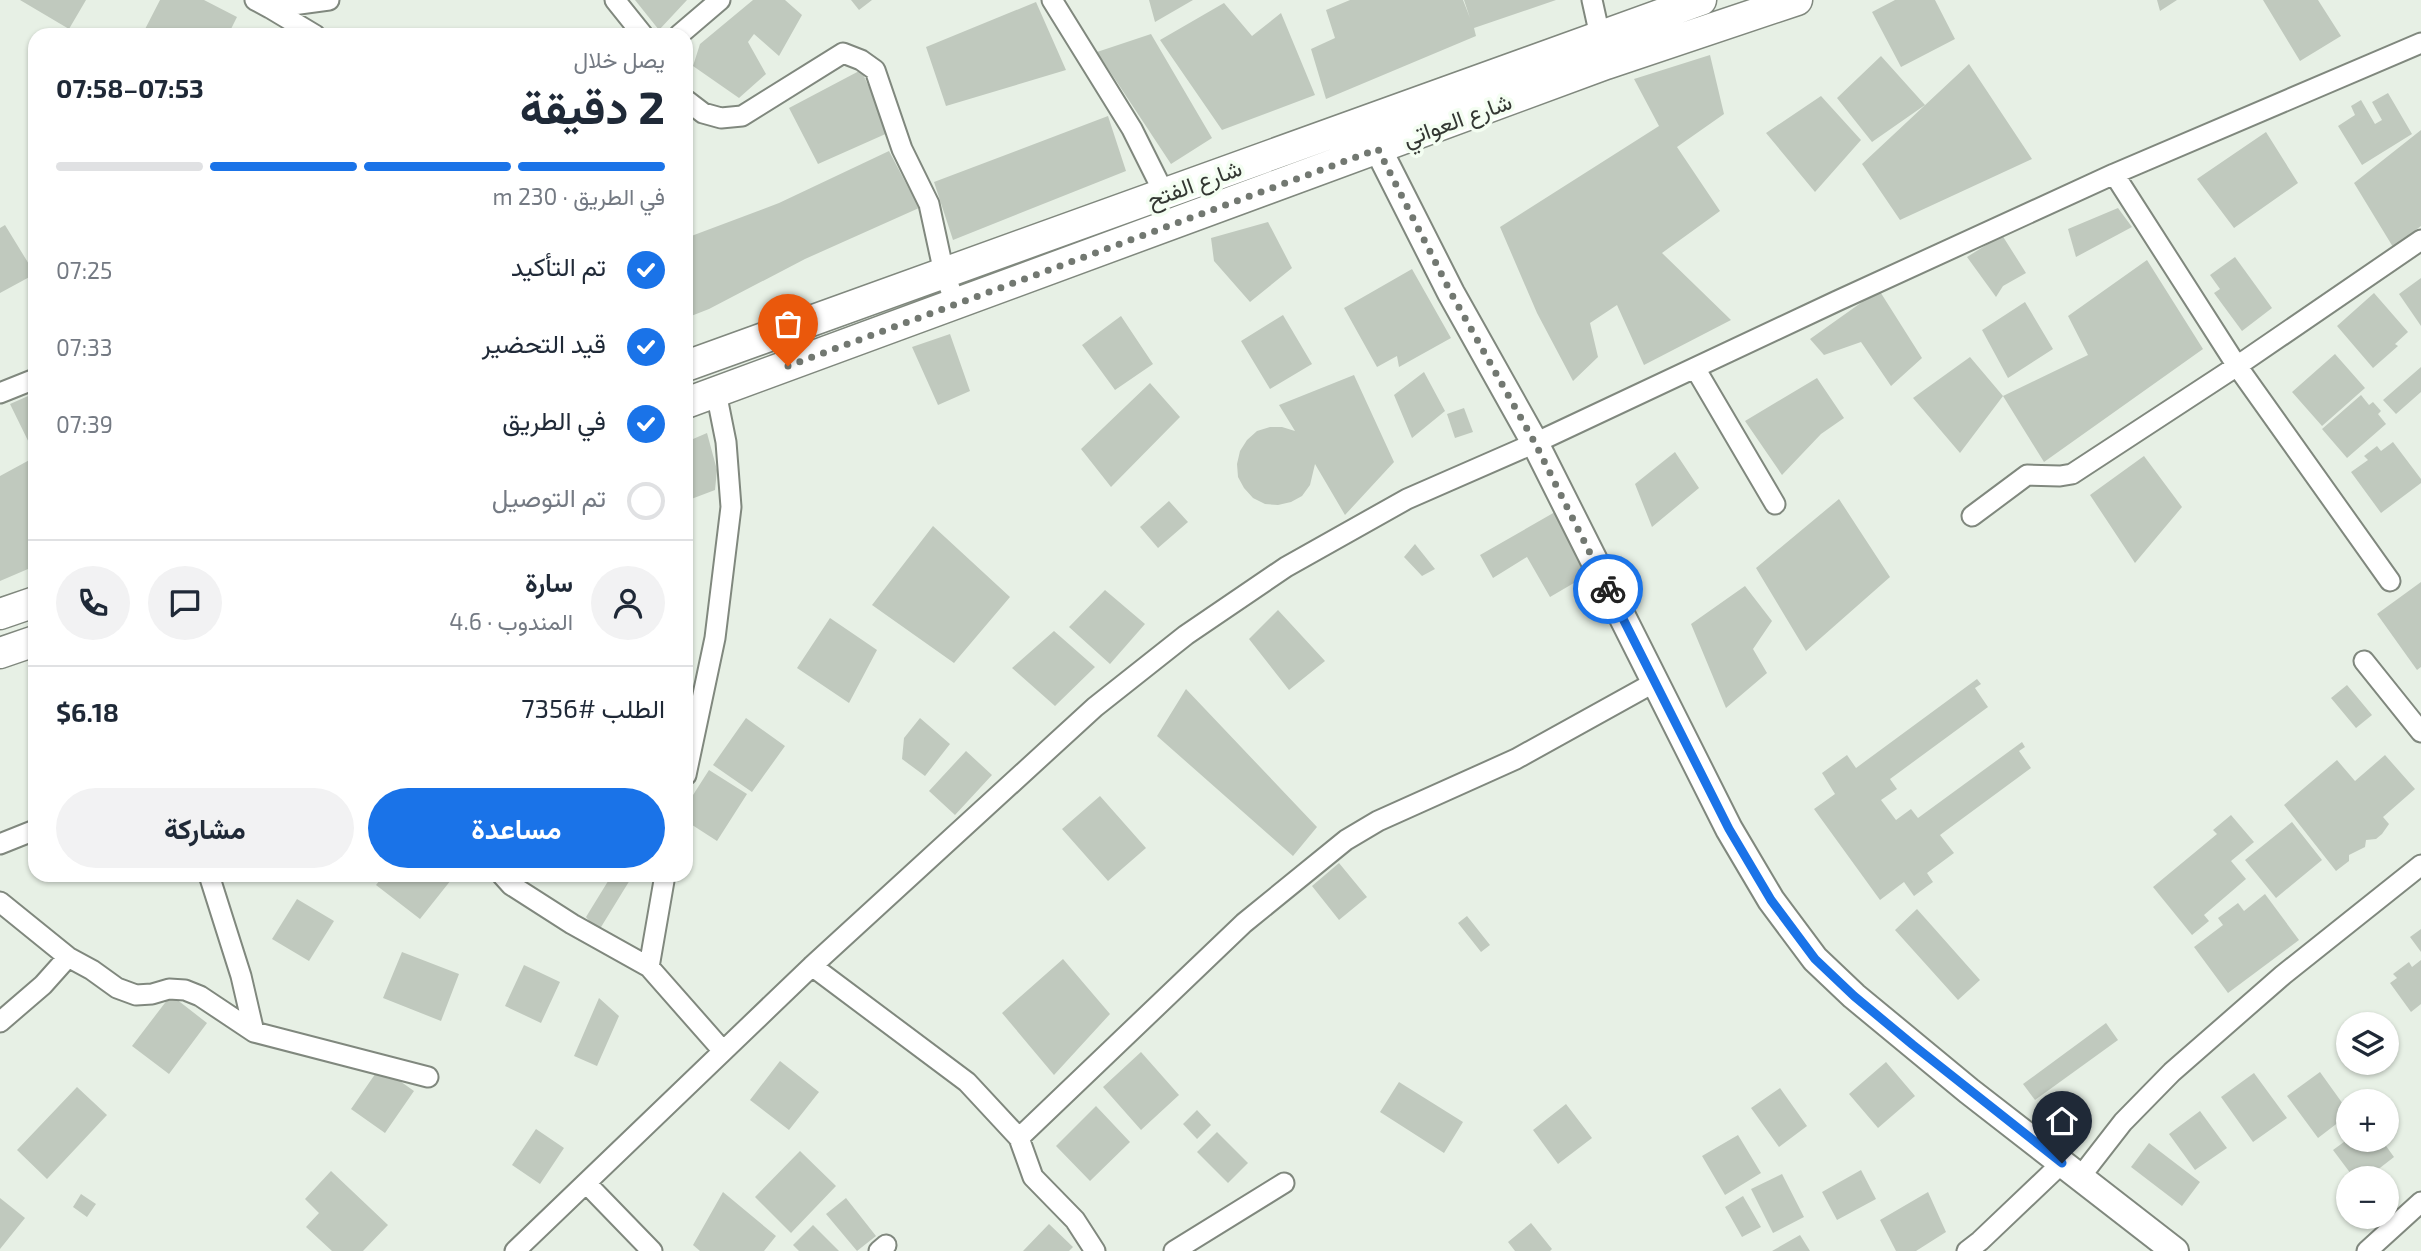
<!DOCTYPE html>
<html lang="ar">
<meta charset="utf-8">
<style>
:root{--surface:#fff;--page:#f2f2f3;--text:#1f2937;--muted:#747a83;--line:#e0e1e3;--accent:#1a73e8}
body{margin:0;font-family:"Exo 2",Vazirmatn,sans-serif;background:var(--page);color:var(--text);direction:rtl;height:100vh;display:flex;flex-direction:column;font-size:26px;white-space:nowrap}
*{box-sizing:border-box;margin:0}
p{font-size:23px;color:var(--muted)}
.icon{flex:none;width:38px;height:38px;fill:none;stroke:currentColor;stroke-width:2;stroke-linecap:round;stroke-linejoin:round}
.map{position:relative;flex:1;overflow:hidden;direction:ltr}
.details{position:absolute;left:28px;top:28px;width:665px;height:854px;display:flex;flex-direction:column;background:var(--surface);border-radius:21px;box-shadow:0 2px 5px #0004;direction:rtl}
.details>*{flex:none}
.tools{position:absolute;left:2336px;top:1012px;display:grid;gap:14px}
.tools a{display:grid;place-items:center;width:63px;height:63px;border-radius:50%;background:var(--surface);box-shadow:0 2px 5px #0004;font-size:35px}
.pin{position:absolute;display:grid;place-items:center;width:60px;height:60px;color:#fff;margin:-72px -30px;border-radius:50% 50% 50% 0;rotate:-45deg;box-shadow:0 0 7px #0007}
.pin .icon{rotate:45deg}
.courier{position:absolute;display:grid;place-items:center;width:70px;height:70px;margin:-35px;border:5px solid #1a73e8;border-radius:50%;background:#fff;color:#222;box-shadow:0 2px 9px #0007}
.overview em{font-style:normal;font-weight:700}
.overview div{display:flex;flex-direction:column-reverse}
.overview{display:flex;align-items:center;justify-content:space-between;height:119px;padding:0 28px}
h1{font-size:46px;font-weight:700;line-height:52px}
.bar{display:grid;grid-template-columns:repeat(4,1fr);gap:10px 7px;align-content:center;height:84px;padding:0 28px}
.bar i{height:9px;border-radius:5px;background:var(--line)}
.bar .on{background:var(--accent)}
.bar p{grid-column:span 4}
.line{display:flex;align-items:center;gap:18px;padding:0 28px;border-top:2px solid var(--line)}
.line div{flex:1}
.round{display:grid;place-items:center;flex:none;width:74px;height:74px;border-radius:37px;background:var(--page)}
ol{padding:0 28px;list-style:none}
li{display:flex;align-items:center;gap:21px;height:77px}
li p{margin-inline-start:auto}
li .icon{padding:7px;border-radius:50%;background:var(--accent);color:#fff;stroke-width:4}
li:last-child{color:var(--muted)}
li i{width:38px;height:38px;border:4px solid var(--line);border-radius:50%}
.primary-button{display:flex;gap:14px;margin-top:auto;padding:14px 28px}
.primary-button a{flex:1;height:80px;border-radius:42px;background:var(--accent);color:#fff;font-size:28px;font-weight:700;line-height:80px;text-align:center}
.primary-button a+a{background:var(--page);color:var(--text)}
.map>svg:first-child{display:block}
</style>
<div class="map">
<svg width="2421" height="1251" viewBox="0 0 2421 1251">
<rect width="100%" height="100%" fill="#e7f0e5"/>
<path fill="#c0c9be" d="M 20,0 L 86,0 L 69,29 Z
M 160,0 L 204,0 L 237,17 L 228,35 L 142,35 Z
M 635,0 L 687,0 L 659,30 Z
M 753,0 L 785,0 L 802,15 L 779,56 L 754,34 L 748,42 L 766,74 L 739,98 L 693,66 L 700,44 Z
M 851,0 L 872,0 L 859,10 Z
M 1149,0 L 1193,0 L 1155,22 Z
M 1350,0 L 1463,0 L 1470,18 L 1464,0 L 1556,0 L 1474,28 L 1476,36 L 1326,99 L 1311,49 L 1335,38 L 1326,10 Z
M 1895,0 L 1935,0 L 1955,39 L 1901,67 L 1872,12 Z
M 2157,0 L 2177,0 L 2160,11 Z
M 2263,0 L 2318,0 L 2341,36 L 2300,61 Z
M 1036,2 L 1066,70 L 946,106 L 926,47 Z
M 1224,3 L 1252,36 L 1281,13 L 1315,95 L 1222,130 L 1160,40 Z
M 1151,34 L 1212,138 L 1171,164 L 1097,52 Z
M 1710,55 L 1724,114 L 1677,147 L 1720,211 L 1662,253 L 1731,320 L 1644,365 L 1617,305 L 1590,323 L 1598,357 L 1573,381 L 1537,313 L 1500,227 L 1659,126 L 1634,79 Z
M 1881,56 L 1925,105 L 1872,142 L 1837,98 Z
M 1969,64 L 2032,159 L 1900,220 L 1862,164 Z
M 861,70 L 890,132 L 818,164 L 789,108 Z
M 2388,93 L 2412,134 L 2362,165 L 2338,126 L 2355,115 L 2351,106 L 2361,100 L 2375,124 L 2382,120 L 2372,102 Z
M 1821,96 L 1861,140 L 1815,192 L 1766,133 Z
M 1108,116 L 1126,171 L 953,240 L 934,182 Z
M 2421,130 L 2421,226 L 2393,247 L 2354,183 Z
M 2266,132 L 2298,183 L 2234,228 L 2197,179 Z
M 889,151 L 919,208 L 805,259 L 709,309 L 686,318 L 686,238 L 779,203 Z
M 2118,208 L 2132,227 L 2076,257 L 2068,229 Z
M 1268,222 L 1292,268 L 1250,302 L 1214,261 L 1211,238 Z
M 5,225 L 35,274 L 0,293 L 0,228 Z
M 2002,235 L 2026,273 L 2003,286 L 1996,297 L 1967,257 Z
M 2235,257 L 2272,308 L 2242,331 L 2214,293 L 2220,289 L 2210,275 Z
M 2147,260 L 2203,349 L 2044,462 L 2003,396 L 2088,355 L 2068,316 Z
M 1412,269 L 1451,338 L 1399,367 L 1397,356 L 1377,367 L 1344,308 Z
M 2421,278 L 2421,326 L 2399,294 Z
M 1879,290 L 1922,358 L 1891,386 L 1861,342 L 1824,355 L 1810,339 Z
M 2374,293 L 2408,332 L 2395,344 L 2398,346 L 2373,368 L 2337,326 Z
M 2025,302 L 2053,349 L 2008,378 L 1982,330 Z
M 1283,315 L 1312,364 L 1270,389 L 1241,341 Z
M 1121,316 L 1153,364 L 1115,390 L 1082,345 Z
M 950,334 L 970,391 L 938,405 L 912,347 Z
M 2335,354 L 2365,388 L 2322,426 L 2292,392 Z
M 1970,357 L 2003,396 L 1960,453 L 1913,398 Z
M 2421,367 L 2421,392 L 2396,414 L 2383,400 Z
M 1424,372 L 1445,411 L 1412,438 L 1394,395 Z
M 1354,375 L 1394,462 L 1345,515 L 1315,464 L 1310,485 L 1302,496 L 1291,502 L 1278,505 L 1265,504 L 1253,498 L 1244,488 L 1238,477 L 1237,464 L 1240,451 L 1247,440 L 1257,431 L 1270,427 L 1282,427 L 1295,431 L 1279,405 Z
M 1817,378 L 1844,418 L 1821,434 L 1782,475 L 1745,421 Z
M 1150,383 L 1180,417 L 1111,487 L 1081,449 Z
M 35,393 L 35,455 L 10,404 Z
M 2361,395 L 2369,405 L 2373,402 L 2381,411 L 2378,414 L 2386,424 L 2347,458 L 2322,429 Z
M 1464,408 L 1473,432 L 1455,438 L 1447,414 Z
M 707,433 L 717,470 L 715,490 L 686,501 L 686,442 Z
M 2393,442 L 2421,479 L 2421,483 L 2381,513 L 2351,472 L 2368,460 L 2364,456 L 2377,446 L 2381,451 Z
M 1675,452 L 1699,488 L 1652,527 L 1635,484 Z
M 2144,456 L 2182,507 L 2135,563 L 2090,495 Z
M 35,457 L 35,566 L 0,581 L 0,476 Z
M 1839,499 L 1890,577 L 1806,651 L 1756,568 Z
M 1169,501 L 1188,522 L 1158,548 L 1140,527 Z
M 1555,512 L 1591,573 L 1550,597 L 1527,557 L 1493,578 L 1480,555 Z
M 933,526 L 1010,597 L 954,663 L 872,605 Z
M 1415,544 L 1435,569 L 1422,576 L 1404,557 Z
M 2421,582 L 2421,667 L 2417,670 L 2377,614 Z
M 1745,586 L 1772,621 L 1753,649 L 1767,673 L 1726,708 L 1691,624 Z
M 1105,590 L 1145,624 L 1110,664 L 1069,627 Z
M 1278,610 L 1325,661 L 1289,690 L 1249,639 Z
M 830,618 L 877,650 L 849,703 L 797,668 Z
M 1054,631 L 1095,667 L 1055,706 L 1012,668 Z
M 1977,679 L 1981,684 L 1975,688 L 1988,707 L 1890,779 L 1897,789 L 1881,800 L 1896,820 L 1911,809 L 1918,818 L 2022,742 L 2025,747 L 2019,751 L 2031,768 L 1940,835 L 1954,853 L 1927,873 L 1933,882 L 1914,896 L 1904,882 L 1880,900 L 1814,809 L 1835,794 L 1822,773 L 1847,755 L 1856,768 Z
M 2347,685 L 2372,715 L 2356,728 L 2331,698 Z
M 1186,689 L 1317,827 L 1293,856 L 1157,736 Z
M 746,718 L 785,746 L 752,792 L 713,765 Z
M 920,718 L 950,744 L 925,776 L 902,759 L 904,738 Z
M 966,751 L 992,775 L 955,815 L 929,791 Z
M 2385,755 L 2415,789 L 2383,817 L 2389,824 L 2382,834 L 2376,839 L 2366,840 L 2365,847 L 2349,855 L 2349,861 L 2336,871 L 2284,805 L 2337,760 L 2355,781 Z
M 709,770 L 747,794 L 717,841 L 686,821 L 686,806 Z
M 1100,796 L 1146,848 L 1108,881 L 1062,829 Z
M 2231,815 L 2254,842 L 2231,861 L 2246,879 L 2204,915 L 2209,921 L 2192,935 L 2153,887 L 2217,834 L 2213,830 Z
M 2292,822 L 2322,860 L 2276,898 L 2245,860 Z
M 1339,863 L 1367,897 L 1339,920 L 1312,886 Z
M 384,875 L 445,875 L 451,880 L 420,919 L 376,885 Z
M 605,875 L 633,875 L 598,932 L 586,917 L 610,878 Z
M 2265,894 L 2299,940 L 2228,993 L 2194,947 L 2223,925 L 2218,918 L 2238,903 L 2244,911 Z
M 297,899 L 334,921 L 309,961 L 272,939 Z
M 1917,909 L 1980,980 L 1958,1000 L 1895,930 Z
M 1467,916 L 1490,945 L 1481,952 L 1458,923 Z
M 2421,929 L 2421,952 L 2410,937 Z
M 402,952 L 459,974 L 441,1021 L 383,998 Z
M 1063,959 L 1110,1014 L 1054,1075 L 1002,1013 Z
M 2421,960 L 2421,1004 L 2411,1012 L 2390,983 L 2397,978 L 2393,974 L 2409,962 L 2412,967 Z
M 524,965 L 560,982 L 541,1023 L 505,1006 Z
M 171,995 L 207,1023 L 169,1074 L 132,1046 Z
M 599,998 L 619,1016 L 597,1066 L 574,1056 Z
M 2106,1023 L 2118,1040 L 2035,1100 L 2023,1084 Z
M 1141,1052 L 1179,1095 L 1141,1130 L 1103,1087 Z
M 780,1061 L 819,1092 L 789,1130 L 750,1100 Z
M 1886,1062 L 1915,1096 L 1878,1128 L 1849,1094 Z
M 380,1067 L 414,1091 L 385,1133 L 351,1109 Z
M 2320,1072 L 2348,1111 L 2348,1115 L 2318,1138 L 2287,1096 Z
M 2254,1073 L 2287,1118 L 2253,1142 L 2221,1097 Z
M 1399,1082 L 1463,1122 L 1444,1153 L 1380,1112 Z
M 77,1087 L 107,1115 L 47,1179 L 17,1150 Z
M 1780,1088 L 1807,1126 L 1779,1147 L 1751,1108 Z
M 1566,1104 L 1592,1138 L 1558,1164 L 1533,1130 Z
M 1096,1106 L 1130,1142 L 1090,1181 L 1056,1146 Z
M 1197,1110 L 1211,1125 L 1197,1139 L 1183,1124 Z
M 2200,1111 L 2227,1148 L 2195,1170 L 2169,1134 Z
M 536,1129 L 564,1148 L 540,1184 L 512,1165 Z
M 1217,1132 L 1248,1163 L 1228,1183 L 1197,1152 Z
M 1738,1135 L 1761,1173 L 1725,1195 L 1702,1156 Z
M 2348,1139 L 2381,1139 L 2394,1157 L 2367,1178 L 2354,1178 L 2333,1150 Z
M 2149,1143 L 2200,1182 L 2182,1206 L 2131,1167 Z
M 800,1151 L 836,1186 L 791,1233 L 755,1197 Z
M 1861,1170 L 1876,1199 L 1837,1220 L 1822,1192 Z
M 331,1171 L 388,1225 L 363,1251 L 332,1251 L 306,1227 L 319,1213 L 305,1199 Z
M 1782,1174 L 1804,1217 L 1773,1233 L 1751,1189 Z
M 723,1192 L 776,1236 L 764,1251 L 700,1251 L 693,1245 Z
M 1928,1192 L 1946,1232 L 1916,1251 L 1896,1251 L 1880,1220 Z
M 81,1194 L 96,1204 L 87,1217 L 73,1207 Z
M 1743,1196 L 1761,1227 L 1742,1237 L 1725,1207 Z
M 0,1198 L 25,1218 L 0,1249 Z
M 846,1198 L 876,1236 L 857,1251 L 826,1214 Z
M 1531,1223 L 1552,1249 L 1550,1251 L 1515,1251 L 1508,1242 Z
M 1049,1224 L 1073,1247 L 1069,1251 L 1023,1251 Z
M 813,1225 L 839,1251 L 799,1251 L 793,1245 Z
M 1800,1235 L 1810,1251 L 1772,1251 Z"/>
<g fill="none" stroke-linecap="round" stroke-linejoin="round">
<defs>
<path id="street" d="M 255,0 L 270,8 L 329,0
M 615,0 L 643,35
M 1052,0 L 1132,129 L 1164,193
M 1592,0 L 1600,36
M 270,8 L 315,35
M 679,35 L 720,0
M 686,100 L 703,113 L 721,118 L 742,116 L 843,53 L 861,60 L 875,70 L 902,149 L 929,204 L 944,273 L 956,304
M 2114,174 L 2237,366 L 2390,581
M 1695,368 L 1775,504
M 0,393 L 35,379
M 1972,516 L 2027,475 L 2060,476 L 2072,474 L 2237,366 L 2421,240
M 2364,661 L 2421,732
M 686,775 L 715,638 L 731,507 L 726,442 L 716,392
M 0,844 L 35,830
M 209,875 L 241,976 L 254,1032
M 502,875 L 511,885 L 572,924 L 649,967 L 723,1051
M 0,902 L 68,957 L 92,970 L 117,988 L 136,995 L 152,994 L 169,989 L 185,990 L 200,996 L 254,1032 L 428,1077
M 812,966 L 967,1082 L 1019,1138 L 1033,1177 L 1075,1220 L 1095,1251
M 649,967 L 665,875
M 0,1022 L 43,985 L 68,957
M 1019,1138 L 1244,923 L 1346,840 L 1378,821 L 1516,759 L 1655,682
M 2081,1176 L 2123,1122 L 2172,1072 L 2283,975 L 2421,865
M 586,1183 L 652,1251
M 515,1251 L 812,966 L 1095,707 L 1186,635 L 1286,567 L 1407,499 L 1535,443 L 1837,301 L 2114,174 L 2421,43
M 879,1251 L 886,1245
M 1174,1251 L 1284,1183
M 1967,1251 L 1980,1241 L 2062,1163
M 2367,1251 L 2421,1202"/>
<path id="secondary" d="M 1368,129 L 1451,293 L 1535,443 L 1729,829 L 1771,900 L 1815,959 L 1854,996 L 1969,1091 L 2175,1251"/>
<path id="primary" d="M 686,366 L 1701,0
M 686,403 L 1606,64 L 1797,0
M 0,614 L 35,602
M 0,653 L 35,641"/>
</defs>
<use href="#street" stroke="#80887e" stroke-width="23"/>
<use href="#secondary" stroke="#80887e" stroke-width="30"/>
<use href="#primary" stroke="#80887e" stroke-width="33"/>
<use href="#street" stroke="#fff" stroke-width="19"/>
<use href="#secondary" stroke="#fff" stroke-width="26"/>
<use href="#primary" stroke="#fff" stroke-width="30"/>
</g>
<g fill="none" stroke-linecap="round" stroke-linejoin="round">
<path stroke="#727871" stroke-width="7" stroke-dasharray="0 12.6" d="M 788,366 L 1378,149 L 1451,293 L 1535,443 L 1608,589"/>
<path stroke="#1a73e8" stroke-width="9" d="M 1608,589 L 1729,829 L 1771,900 L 1815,959 L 1854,996 L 1913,1045 L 2062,1163"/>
</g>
<g text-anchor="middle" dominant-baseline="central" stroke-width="7" stroke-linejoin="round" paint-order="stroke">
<g font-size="23" fill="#333732" stroke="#f4fef2">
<text transform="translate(1457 119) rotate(-20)">شارع العواتي</text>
<text transform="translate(1194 183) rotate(-20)">شارع الفتح</text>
</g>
</g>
</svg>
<div class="tools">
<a><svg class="icon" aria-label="layers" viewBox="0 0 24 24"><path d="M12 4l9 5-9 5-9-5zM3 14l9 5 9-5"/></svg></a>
<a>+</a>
<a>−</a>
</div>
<div class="pin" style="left:788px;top:366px;background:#ea580c"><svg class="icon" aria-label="bag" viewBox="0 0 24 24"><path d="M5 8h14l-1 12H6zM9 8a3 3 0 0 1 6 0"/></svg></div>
<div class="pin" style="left:2062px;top:1163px;background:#1f2937"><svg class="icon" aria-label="home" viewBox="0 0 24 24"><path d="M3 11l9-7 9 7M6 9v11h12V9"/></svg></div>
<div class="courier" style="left:1608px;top:589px"><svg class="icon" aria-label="bike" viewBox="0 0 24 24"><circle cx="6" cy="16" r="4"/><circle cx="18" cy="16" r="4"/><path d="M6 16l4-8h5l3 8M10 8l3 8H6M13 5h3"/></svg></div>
<section class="details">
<div class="overview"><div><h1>2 دقيقة</h1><p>يصل خلال</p></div><em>07:53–07:58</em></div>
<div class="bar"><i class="on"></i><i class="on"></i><i class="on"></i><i></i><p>في الطريق · 230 m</p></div>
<ol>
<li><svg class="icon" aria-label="check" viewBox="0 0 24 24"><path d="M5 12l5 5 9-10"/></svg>تم التأكيد<p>07:25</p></li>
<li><svg class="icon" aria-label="check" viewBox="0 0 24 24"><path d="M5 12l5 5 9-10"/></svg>قيد التحضير<p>07:33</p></li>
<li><svg class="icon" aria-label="check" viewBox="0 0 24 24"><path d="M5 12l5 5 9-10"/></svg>في الطريق<p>07:39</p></li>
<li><i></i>تم التوصيل</li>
</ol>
<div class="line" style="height:126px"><a class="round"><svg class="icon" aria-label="person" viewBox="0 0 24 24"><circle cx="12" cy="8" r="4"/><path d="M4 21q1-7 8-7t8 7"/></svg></a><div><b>سارة</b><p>المندوب · 4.6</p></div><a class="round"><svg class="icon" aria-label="chat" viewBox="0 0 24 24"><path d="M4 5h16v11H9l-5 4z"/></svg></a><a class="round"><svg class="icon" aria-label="phone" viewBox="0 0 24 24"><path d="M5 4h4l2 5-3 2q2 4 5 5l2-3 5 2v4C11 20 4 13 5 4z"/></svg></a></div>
<div class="line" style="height:91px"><div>الطلب #7356</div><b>$6.18</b></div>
<div class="primary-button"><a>مساعدة</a><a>مشاركة</a></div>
</section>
</div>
